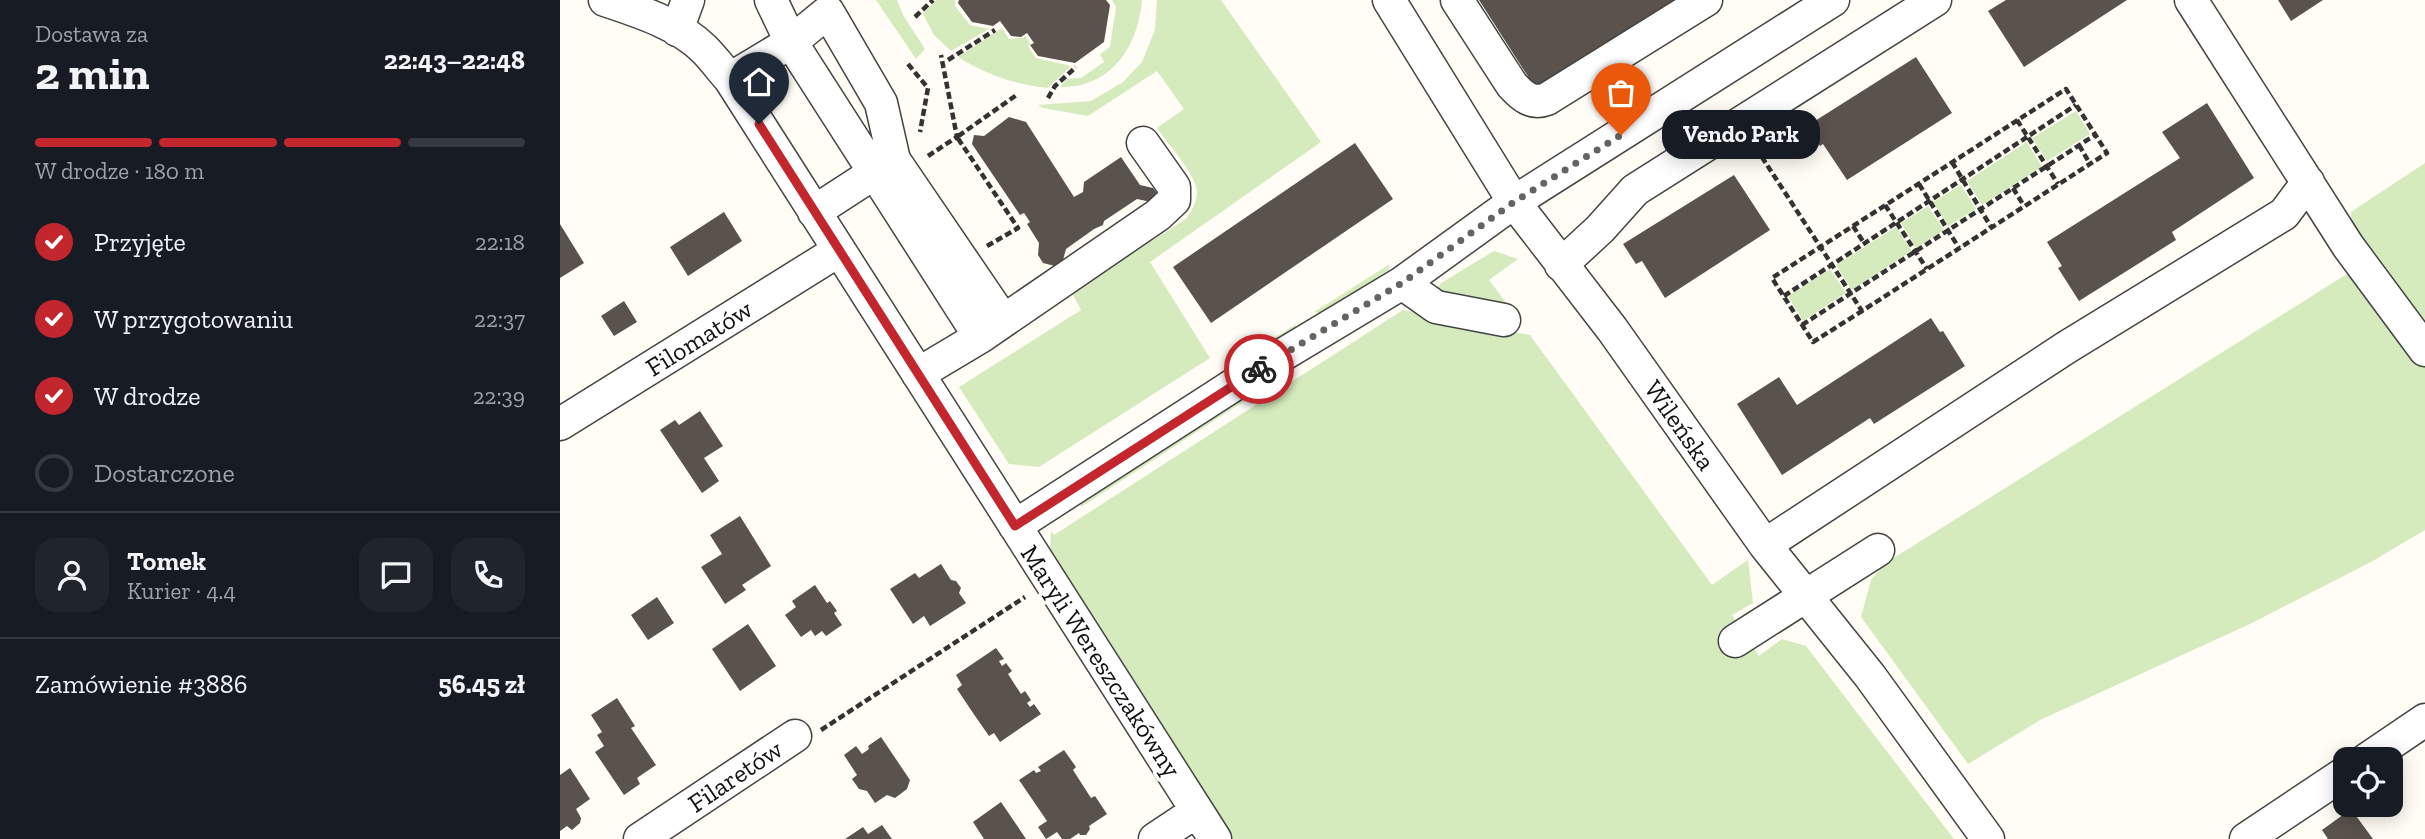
<!DOCTYPE html>
<html lang="pl">
<meta charset="utf-8">
<style>
:root{--surface:#171b24;--page:#20242c;--text:#f1f3f6;--muted:#9ea1a6;--line:#363941;--accent:#c4262e}
body{margin:0;font-family:"Zilla Slab",serif;background:var(--page);color:var(--text);height:100vh;display:flex;flex-direction:column;font-size:26px;white-space:nowrap}
*{box-sizing:border-box;margin:0}
p{font-size:23px;color:var(--muted)}
.icon{flex:none;width:38px;height:38px;fill:none;stroke:currentColor;stroke-width:2;stroke-linecap:round;stroke-linejoin:round}
.map{position:relative;flex:1;overflow:hidden}
.details{display:flex;flex-direction:column;background:var(--surface);width:560px}
.details>*{flex:none}
.fabs{position:absolute;left:1773px;top:747px;display:grid;gap:14px}
.fabs a{display:grid;place-items:center;width:70px;height:70px;border-radius:14px;background:var(--surface);box-shadow:0 4px 18px #0003;font-size:35px}
.pin{position:absolute;display:grid;place-items:center;width:60px;height:60px;color:#fff;margin:-72px -30px;border-radius:50% 50% 50% 0;rotate:-45deg;box-shadow:0 0 7px #0007}
.pin .icon{rotate:45deg}
.courier{position:absolute;display:grid;place-items:center;width:70px;height:70px;margin:-35px;border:5px solid #c4262e;border-radius:50%;background:#fff;color:#222;box-shadow:0 2px 9px #0007}
.bubble{position:absolute;height:49px;border-radius:21px;background:var(--surface);box-shadow:0 4px 18px #0003;font-size:23px;font-weight:800;line-height:49px;text-align:center}
.overview em{font-style:normal;font-weight:800}
.overview div{display:flex;flex-direction:column-reverse}
.overview{display:flex;align-items:center;justify-content:space-between;height:119px;padding:0 35px}
h1{font-size:46px;font-weight:800;line-height:52px}
.bar{display:grid;grid-template-columns:repeat(4,1fr);gap:10px 7px;align-content:center;height:84px;padding:0 35px}
.bar i{height:9px;border-radius:5px;background:var(--line)}
.bar .on{background:var(--accent)}
.bar p{grid-column:span 4}
.line{display:flex;align-items:center;gap:18px;padding:0 35px;border-top:2px solid var(--line)}
.line div{flex:1}
.round{display:grid;place-items:center;flex:none;width:74px;height:74px;border-radius:21px;background:var(--page)}
ol{padding:0 35px;list-style:none}
li{display:flex;align-items:center;gap:21px;height:77px}
li p{margin-inline-start:auto}
li .icon{padding:7px;border-radius:50%;background:var(--accent);color:#fff;stroke-width:4}
li:last-child{color:var(--muted)}
li i{width:38px;height:38px;border:4px solid var(--line);border-radius:50%}
main{display:flex;flex:1;min-height:0}
.map>svg:first-child{display:block}
</style>
<main>
<section class="details">
<div class="overview"><div><h1>2 min</h1><p>Dostawa za</p></div><em>22:43–22:48</em></div>
<div class="bar"><i class="on"></i><i class="on"></i><i class="on"></i><i></i><p>W drodze · 180 m</p></div>
<ol>
<li><svg class="icon" aria-label="check" viewBox="0 0 24 24"><path d="M5 12l5 5 9-10"/></svg>Przyjęte<p>22:18</p></li>
<li><svg class="icon" aria-label="check" viewBox="0 0 24 24"><path d="M5 12l5 5 9-10"/></svg>W przygotowaniu<p>22:37</p></li>
<li><svg class="icon" aria-label="check" viewBox="0 0 24 24"><path d="M5 12l5 5 9-10"/></svg>W drodze<p>22:39</p></li>
<li><i></i>Dostarczone</li>
</ol>
<div class="line" style="height:126px"><a class="round"><svg class="icon" aria-label="person" viewBox="0 0 24 24"><circle cx="12" cy="8" r="4"/><path d="M4 21q1-7 8-7t8 7"/></svg></a><div><b>Tomek</b><p>Kurier · 4.4</p></div><a class="round"><svg class="icon" aria-label="chat" viewBox="0 0 24 24"><path d="M4 5h16v11H9l-5 4z"/></svg></a><a class="round"><svg class="icon" aria-label="phone" viewBox="0 0 24 24"><path d="M5 4h4l2 5-3 2q2 4 5 5l2-3 5 2v4C11 20 4 13 5 4z"/></svg></a></div>
<div class="line" style="height:91px"><div>Zamówienie #3886</div><b>56.45 zł</b></div>
</section>
<div class="map">
<svg width="1865" height="839" viewBox="0 0 1865 839">
<rect width="100%" height="100%" fill="#fffdf5"/>
<path fill="#d5ebbd" d="M 316,0 L 337,0 L 343,15 L 365,49 L 356,59 Z
M 376,0 L 395,0 L 395,6 L 410,25 L 429,29 L 391,51 L 374,35 L 363,14 Z
M 552,0 L 582,0 C 578,47 551,88 500,87 L 507,79 L 521,78 L 544,62 L 540,54 L 550,47 L 556,7 Z
M 597,0 L 661,0 L 761,142 L 590,262 L 650,358 L 479,467 L 449,464 L 399,387 L 521,310 L 512,293 L 627,218 C 632,210 637,202 637,191 C 635,173 607,143 597,128 L 624,109 L 597,71 L 528,116 L 483,108 L 478,105 L 531,101 L 563,82 L 582,62 L 595,30 Z
M 442,28 L 449,39 L 466,37 L 470,43 L 468,46 L 476,58 L 511,66 L 488,88 C 456,85 425,74 398,57 Z
M 1516,111 L 1530,134 L 1487,161 L 1472,138 Z
M 1467,142 L 1482,167 L 1422,205 L 1407,181 Z
M 1865,163 L 1865,530 L 1811,562 L 1690,624 L 1480,720 L 1408,764 L 1301,617 L 1311,580 L 1324,564 L 1787,274 L 1791,212 Z
M 1401,185 L 1416,209 L 1388,226 L 1373,202 Z
M 1368,206 L 1384,230 L 1356,248 L 1341,223 Z
M 1336,227 L 1352,251 L 1292,290 L 1276,265 Z
M 934,251 L 958,259 L 929,280 L 954,313 L 874,291 L 881,283 Z
M 830,264 L 828,270 L 776,306 L 773,304 L 771,306 L 772,308 L 764,314 L 754,312 Z
M 1270,269 L 1286,293 L 1243,321 L 1228,296 Z
M 837,302 L 521,507 L 521,502 L 635,428 L 638,428 L 642,423 L 785,331 Z
M 843,310 L 970,335 L 1152,585 L 1188,560 L 1193,603 L 1172,615 L 1199,656 L 1222,639 L 1246,646 L 1394,839 L 673,839 L 502,579 L 490,553 L 491,531 L 494,535 Z
M 736,324 L 733,333 L 665,376 L 658,374 Z"/>
<path fill="#5a524d" d="M 399,0 L 546,0 L 550,5 L 544,42 L 515,63 L 478,56 L 470,45 L 474,43 L 467,33 L 461,37 L 451,36 L 440,21 L 433,26 L 412,22 L 398,3 Z
M 919,0 L 1114,0 L 976,89 Z
M 1446,0 L 1567,0 L 1464,67 L 1428,11 Z
M 1718,0 L 1763,0 L 1731,21 Z
M 1356,57 L 1392,113 L 1287,180 L 1263,144 L 1260,146 L 1247,126 Z
M 1647,103 L 1694,178 L 1612,232 L 1616,240 L 1519,301 L 1498,268 L 1502,266 L 1487,242 L 1620,158 L 1602,132 Z
M 449,117 L 466,122 L 514,197 L 523,192 L 524,182 L 561,157 L 580,185 L 593,188 L 597,193 L 596,198 L 591,202 L 577,199 L 544,221 L 543,225 L 534,229 L 506,249 L 503,260 L 495,266 L 483,263 L 478,255 L 479,243 L 467,224 L 470,222 L 464,213 L 460,215 L 412,144 L 414,135 L 424,136 Z
M 795,143 L 833,199 L 651,323 L 613,267 Z
M 1174,175 L 1210,230 L 1105,298 L 1082,261 L 1076,264 L 1063,244 Z
M 164,212 L 182,241 L 128,276 L 110,247 Z
M 0,224 L 24,263 L 0,278 Z
M 64,301 L 77,322 L 54,336 L 41,316 Z
M 1371,318 L 1380,332 L 1383,331 L 1405,366 L 1314,424 L 1310,418 L 1222,475 L 1177,404 L 1219,377 L 1237,405 Z
M 140,411 L 163,446 L 144,458 L 159,481 L 142,493 L 100,430 L 115,420 L 119,425 Z
M 180,516 L 211,566 L 182,585 L 186,590 L 165,604 L 141,567 L 162,554 L 150,535 Z
M 381,564 L 391,580 L 396,581 L 401,588 L 399,593 L 406,603 L 370,626 L 364,616 L 353,624 L 330,589 L 355,573 L 359,578 Z
M 255,585 L 267,603 L 270,601 L 277,611 L 274,613 L 282,625 L 266,636 L 262,631 L 255,636 L 251,630 L 241,637 L 225,615 L 236,607 L 232,601 Z
M 97,597 L 114,623 L 88,640 L 71,615 Z
M 188,624 L 216,666 L 180,691 L 152,649 Z
M 436,648 L 444,659 L 439,661 L 442,666 L 446,663 L 452,671 L 448,674 L 461,694 L 465,691 L 471,700 L 467,703 L 470,707 L 474,704 L 481,714 L 440,742 L 434,733 L 429,736 L 413,713 L 397,689 L 402,685 L 396,675 Z
M 57,698 L 75,726 L 71,728 L 96,765 L 77,778 L 80,784 L 64,795 L 35,752 L 44,746 L 37,735 L 42,732 L 31,715 Z
M 321,737 L 350,780 L 347,789 L 335,798 L 327,795 L 315,803 L 307,791 L 299,789 L 292,779 L 297,775 L 284,755 L 296,746 L 302,754 L 309,749 L 308,746 Z
M 504,750 L 516,767 L 513,770 L 531,798 L 535,796 L 547,814 L 529,826 L 530,829 L 526,835 L 520,835 L 519,833 L 510,839 L 502,839 L 497,832 L 486,839 L 478,827 L 487,821 L 459,780 L 474,770 L 476,773 L 481,771 L 478,767 Z
M 10,768 L 30,799 L 16,809 L 21,818 L 20,823 L 12,830 L 7,826 L 0,831 L 0,775 Z
M 441,802 L 458,827 L 466,839 L 424,839 L 413,822 Z
M 1791,809 L 1813,839 L 1768,839 L 1762,830 Z
M 322,825 L 332,839 L 285,839 L 303,827 L 308,834 Z"/>
<g fill="none" stroke-linecap="round" stroke-linejoin="round">
<defs>
<path id="minor" d="M 45,0 C 78,11 119,24 144,49 C 154,59 161,69 170,79 L 655,839
M 211,0 L 231,42 L 420,337
M 829,0 L 954,202 L 1052,329 L 1205,545 L 1310,676 L 1428,839
M 897,0 L 952,85 C 962,96 972,105 987,99 L 1146,0
M 1631,0 L 1788,246 L 1865,350
M 117,30 L 128,0
M 170,79 L 231,42 L 268,12 L 321,103 L 334,160
M 254,212 L 334,160 L 443,320
M 1001,265 L 1040,229 L 1075,190 L 1375,0
M 842,283 L 876,307 L 944,320
M 358,374 L 420,337 L 598,215 L 614,200 L 614,187 L 583,143
M 0,424 L 278,251
M 455,526 L 689,375 L 842,283 L 954,202 L 1273,0
M 1205,545 L 1507,347 L 1724,214 L 1748,182
M 1175,641 L 1318,550
M 1806,760 L 1865,720
M 80,839 L 235,736
M 595,839 L 637,811
M 1686,839 L 1785,773"/>
</defs>
<use href="#minor" stroke="#444" stroke-width="35"/>
<path stroke="#333" stroke-width="4.5" stroke-dasharray="7 3.5" stroke-linecap="butt" d="M 355,17 L 373,0
M 388,60 L 435,30
M 348,64 L 368,88 L 360,132
M 488,98 L 495,86 L 516,67
M 1457,120 L 1498,184
M 1519,145 L 1530,164
M 1196,148 L 1302,311 L 1547,153 L 1506,89 L 1293,226 L 1212,278 L 1253,342 L 1302,311
M 368,156 L 397,137 L 381,55
M 1392,162 L 1431,227
M 1359,184 L 1399,248
M 1453,188 L 1464,206
M 1325,205 L 1367,269
M 1293,226 L 1304,243
M 427,246 L 458,228 L 397,137 L 458,94
M 1224,296 L 1516,105
M 1242,325 L 1535,135
M 261,730 L 465,597"/>
<use href="#minor" stroke="#fff" stroke-width="32"/>
</g>
<g fill="none" stroke-linecap="round" stroke-linejoin="round">
<path stroke="#646461" stroke-width="7" stroke-dasharray="0 12.6" d="M 699,369 L 842,283 L 954,202 L 1061,135"/>
<path stroke="#c4262e" stroke-width="9" d="M 199,124 L 455,526 L 699,369"/>
</g>
<g text-anchor="middle" dominant-baseline="central" stroke-width="7" stroke-linejoin="round" paint-order="stroke">
<g font-size="26" fill="#111" stroke="#fff">
<text transform="translate(139 338) rotate(-32)">Filomatów</text>
<text transform="translate(1120 425) rotate(55)">Wileńska</text>
<text transform="translate(541 661) rotate(57)">Maryli Wereszczakówny</text>
<text transform="translate(175 776) rotate(-34)">Filaretów</text>
</g>
</g>
</svg>
<div class="fabs">
<a><svg class="icon" aria-label="locate" viewBox="0 0 24 24"><circle cx="12" cy="12" r="6"/><path d="M12 2v4M12 18v4M2 12h4M18 12h4"/></svg></a>
</div>
<div class="pin" style="left:1061px;top:135px;background:#ea580c"><svg class="icon" aria-label="bag" viewBox="0 0 24 24"><path d="M5 8h14l-1 12H6zM9 8a3 3 0 0 1 6 0"/></svg></div>
<div class="pin" style="left:199px;top:124px;background:#1f2937"><svg class="icon" aria-label="home" viewBox="0 0 24 24"><path d="M3 11l9-7 9 7M6 9v11h12V9"/></svg></div>
<div class="courier" style="left:699px;top:369px"><svg class="icon" aria-label="bike" viewBox="0 0 24 24"><circle cx="6" cy="16" r="4"/><circle cx="18" cy="16" r="4"/><path d="M6 16l4-8h5l3 8M10 8l3 8H6M13 5h3"/></svg></div>
<div class="bubble" style="left:1102px;top:110px;width:158px">Vendo Park</div>
</div>
</main>
